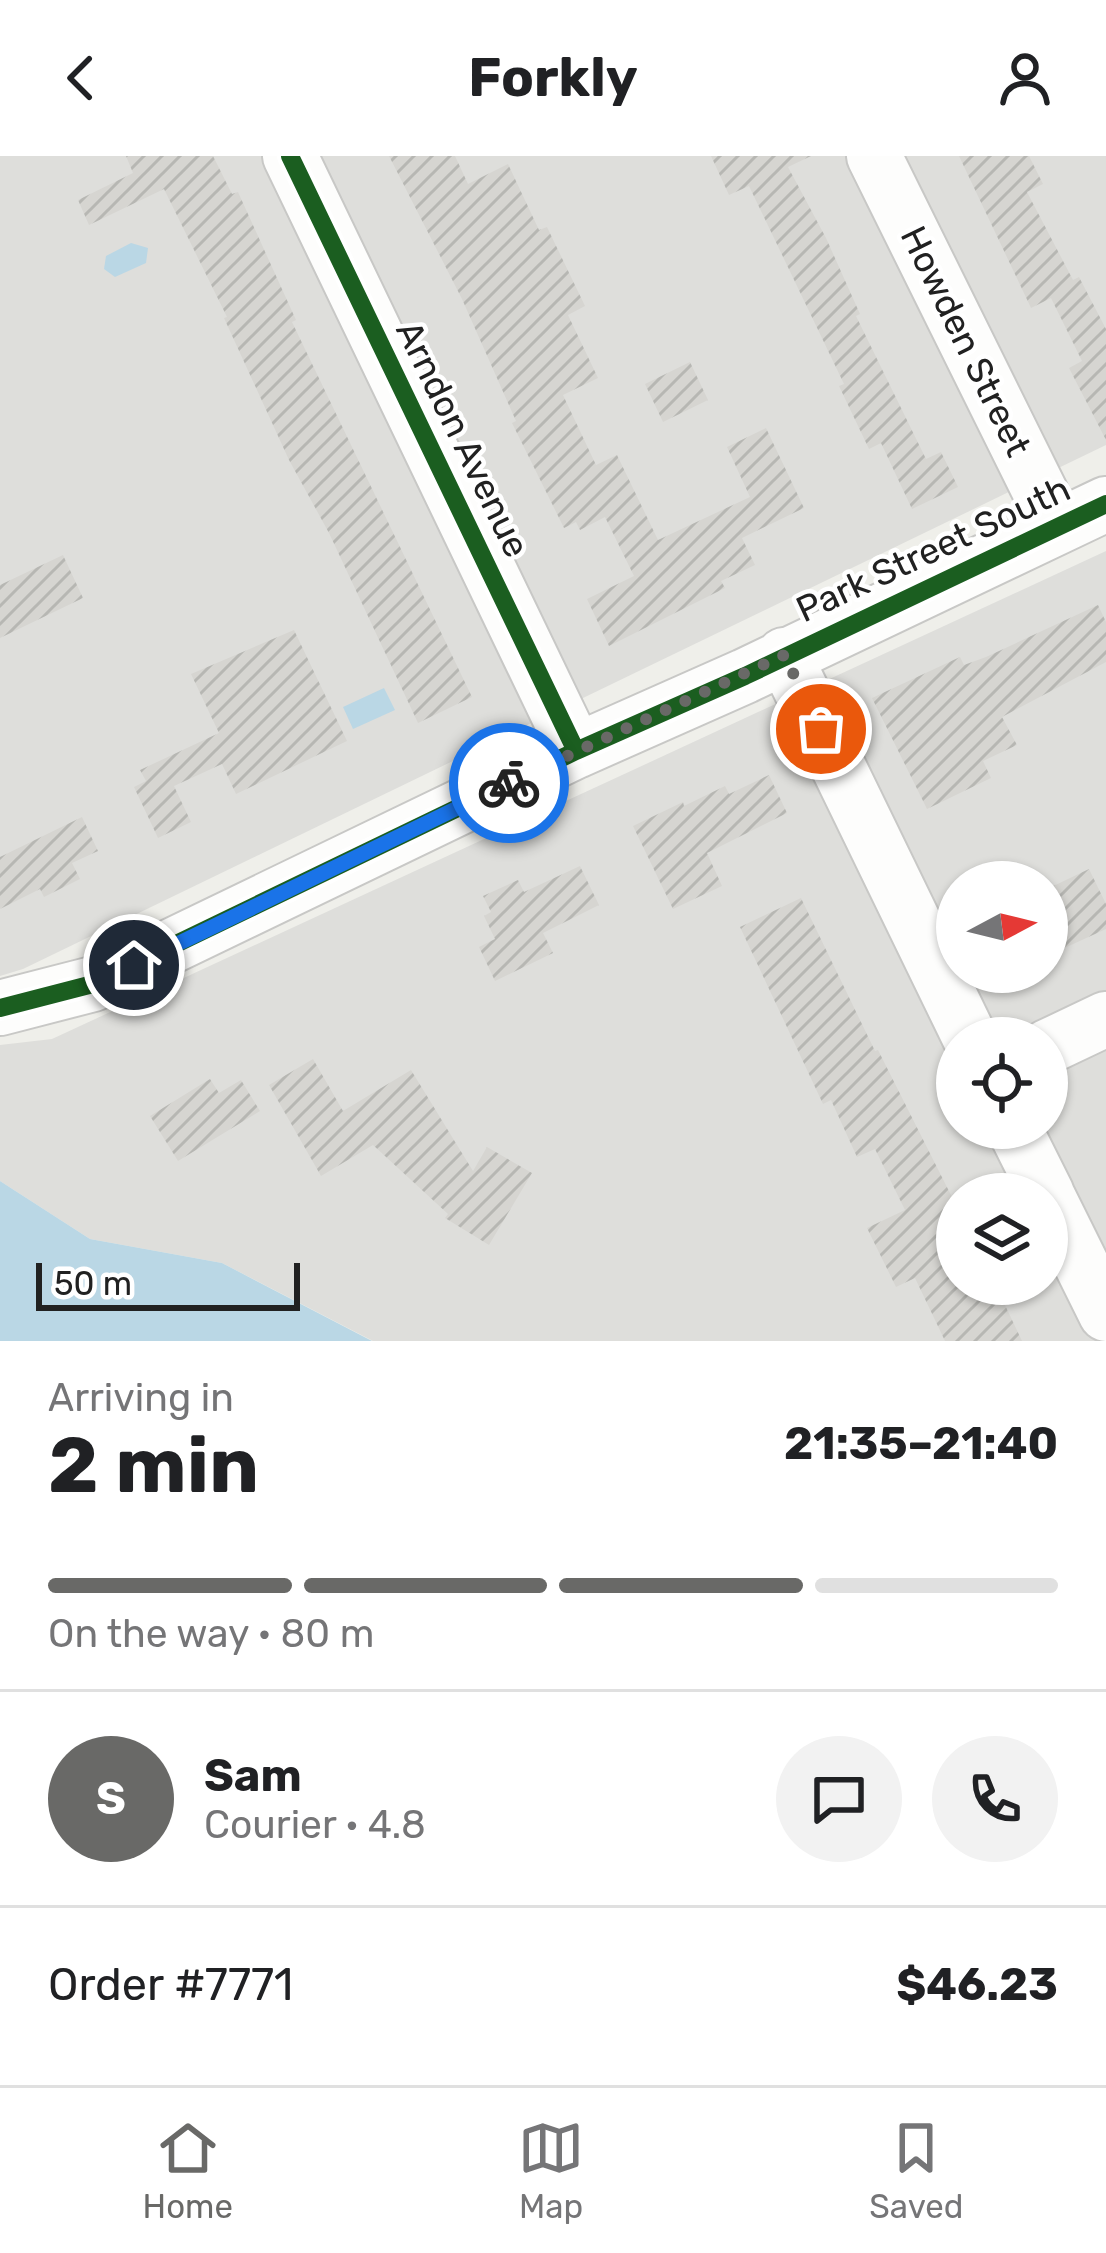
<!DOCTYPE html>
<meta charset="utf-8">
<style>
:root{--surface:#fff;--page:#f2f2f2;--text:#202124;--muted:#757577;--line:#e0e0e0;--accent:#696967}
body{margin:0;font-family:Rubik,sans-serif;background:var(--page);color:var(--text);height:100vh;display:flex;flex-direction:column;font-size:45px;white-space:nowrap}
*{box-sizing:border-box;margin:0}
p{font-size:39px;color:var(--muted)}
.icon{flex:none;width:66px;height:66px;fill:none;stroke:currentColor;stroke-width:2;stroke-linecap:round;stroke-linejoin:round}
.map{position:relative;height:1185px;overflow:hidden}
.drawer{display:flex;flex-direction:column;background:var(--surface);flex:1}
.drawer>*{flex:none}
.needle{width:78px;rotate:83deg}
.tools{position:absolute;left:936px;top:705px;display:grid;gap:24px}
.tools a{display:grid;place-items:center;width:132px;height:132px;border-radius:50%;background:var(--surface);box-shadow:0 3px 9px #0004;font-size:60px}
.scale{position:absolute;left:36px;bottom:30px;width:264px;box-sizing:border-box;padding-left:12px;border:6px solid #212121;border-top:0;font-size:33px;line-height:42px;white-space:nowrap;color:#212121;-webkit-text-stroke:9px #fff;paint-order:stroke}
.pin{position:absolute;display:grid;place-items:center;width:102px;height:102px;color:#fff;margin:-51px;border:6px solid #fff;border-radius:50%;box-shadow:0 3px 12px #0007}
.courier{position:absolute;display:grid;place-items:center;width:120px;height:120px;margin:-60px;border:9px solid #1a73e8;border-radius:50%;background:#fff;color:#222;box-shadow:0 3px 15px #0007}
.summary em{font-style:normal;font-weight:700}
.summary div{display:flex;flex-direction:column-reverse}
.summary{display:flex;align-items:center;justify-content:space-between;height:204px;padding:0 48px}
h1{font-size:78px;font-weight:700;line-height:90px}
.bar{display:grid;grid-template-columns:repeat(4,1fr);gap:18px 12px;align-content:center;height:144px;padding:0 48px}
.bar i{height:15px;border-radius:9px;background:var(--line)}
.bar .selected{background:var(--accent)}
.bar p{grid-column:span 4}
.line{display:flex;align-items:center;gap:30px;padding:0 48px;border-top:3px solid var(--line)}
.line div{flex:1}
.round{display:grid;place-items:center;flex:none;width:126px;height:126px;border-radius:63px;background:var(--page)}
header{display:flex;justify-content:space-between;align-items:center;height:156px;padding:0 48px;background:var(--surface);font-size:54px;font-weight:700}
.dock{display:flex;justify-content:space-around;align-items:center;height:168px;border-top:3px solid var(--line);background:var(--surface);font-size:33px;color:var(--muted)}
.dock a{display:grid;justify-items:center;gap:6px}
.dock .selected{color:var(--accent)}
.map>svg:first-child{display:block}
</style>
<header><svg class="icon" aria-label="back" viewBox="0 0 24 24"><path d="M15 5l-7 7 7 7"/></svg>Forkly<svg class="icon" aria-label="person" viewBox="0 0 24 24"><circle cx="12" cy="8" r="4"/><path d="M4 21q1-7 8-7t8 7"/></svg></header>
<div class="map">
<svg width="1106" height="1185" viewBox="0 0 1106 1185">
<defs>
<pattern id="building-hatch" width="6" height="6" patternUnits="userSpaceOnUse" patternTransform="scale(3)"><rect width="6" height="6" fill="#d6d5d1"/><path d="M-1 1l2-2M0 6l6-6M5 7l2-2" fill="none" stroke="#b7b7b3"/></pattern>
</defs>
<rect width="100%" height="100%" fill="#efefea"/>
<path fill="#dededb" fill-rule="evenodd" d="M 0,0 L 1106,0 L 1106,289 L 23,813 L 0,820 Z
M 1106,395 L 1106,1185 L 373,1185 L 222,1107 L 90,1083 L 0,1025 L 0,889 L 52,883 ZM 957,726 L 1047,726 L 1047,816 L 957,816 ZM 957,882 L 1047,882 L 1047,972 L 957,972 ZM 957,1038 L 1047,1038 L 1047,1128 L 957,1128 Z"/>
<path fill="#bad7e5" d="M 131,87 L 148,92 L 146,107 L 115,121 L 104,113 L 106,100 Z
M 384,532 L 395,554 L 353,573 L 343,551 Z
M 0,1025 L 90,1083 L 222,1107 L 372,1185 L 0,1185 Z"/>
<path fill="url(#building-hatch)" d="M 126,0 L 213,0 L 232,38 L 238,36 L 296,164 L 292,166 L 472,541 L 418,567 L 329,377 L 289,304 L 224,162 L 227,161 L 164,33 L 89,69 L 78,44 L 133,17 Z
M 389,0 L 455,0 L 468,28 L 508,8 L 539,74 L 547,71 L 585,150 L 568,159 L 598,222 L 563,239 L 596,309 L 617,299 L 658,384 L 750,341 L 727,291 L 766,272 L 804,352 L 742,382 L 755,409 L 721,425 L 725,432 L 609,490 L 587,443 L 634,420 L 605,361 L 580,374 L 576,366 L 564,372 L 512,267 L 516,265 L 462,143 Z
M 711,0 L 811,0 L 788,11 L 826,82 L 860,158 L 856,160 L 926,303 L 941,296 L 958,331 L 912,353 L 881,287 L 869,293 L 839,230 L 844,228 L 749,30 L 729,39 Z
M 959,0 L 1029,0 L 1043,28 L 1027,36 L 1073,124 L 1079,121 L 1106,173 L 1106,284 L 1069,212 L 1082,205 L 1051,142 L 1031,152 Z
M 690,206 L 708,244 L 663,266 L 645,228 Z
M 63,399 L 83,442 L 0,482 L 0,429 Z
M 1098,449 L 1106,466 L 1106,506 L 1002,561 L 1017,589 L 983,605 L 991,622 L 927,653 L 872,542 L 960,501 L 964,509 L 986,501 Z
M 294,474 L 347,585 L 236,638 L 222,608 L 174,630 L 191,666 L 158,682 L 134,631 L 146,625 L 140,614 L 219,577 L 191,518 Z
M 769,619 L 787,657 L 707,697 L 722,730 L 673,753 L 633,670 L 683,646 L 684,650 L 725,630 L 729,638 Z
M 82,661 L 98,695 L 72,707 L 80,723 L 44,741 L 40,733 L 0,753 L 0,701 Z
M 580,710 L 599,749 L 543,777 L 553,797 L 495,825 L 479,791 L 495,783 L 484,760 L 491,756 L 483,740 L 518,724 L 524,736 Z
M 1089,713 L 1106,748 L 1106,773 L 1047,800 L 1047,733 Z
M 801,742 L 875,895 L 878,894 L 957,1051 L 957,1128 L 995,1128 L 1022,1185 L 945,1185 L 915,1122 L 896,1131 L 867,1072 L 905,1054 L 875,993 L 857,1001 L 831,944 L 823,948 L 740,771 Z
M 313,903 L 343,955 L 411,914 L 473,1015 L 487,991 L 532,1017 L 489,1089 L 445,1062 L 448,1058 L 373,989 L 321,1020 L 269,929 Z
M 210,923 L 219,937 L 241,924 L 260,955 L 178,1005 L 150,960 Z"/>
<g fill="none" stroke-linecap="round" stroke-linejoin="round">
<defs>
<path id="minor" d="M 290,0 L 576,595
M 874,0 L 1057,370
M 784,499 L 970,882
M 0,852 L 93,828 L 576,595 L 745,520 L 1106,348
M 1047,891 L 1106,863
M 1014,972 L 1047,1038
M 1047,1039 L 1106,1158"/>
</defs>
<use href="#minor" stroke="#c8c8c6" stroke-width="58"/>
<use href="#minor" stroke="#fdfdfc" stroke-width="54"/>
<defs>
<path id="cycleway" d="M 290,0 L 576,595
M 0,852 L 93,828 L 576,595 L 745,520 L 1106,348"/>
</defs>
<use href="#cycleway" stroke="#fff" stroke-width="26"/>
<use href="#cycleway" stroke="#1b5e20" stroke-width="18"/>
</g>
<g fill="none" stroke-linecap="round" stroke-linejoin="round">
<path stroke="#696967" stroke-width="12" stroke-dasharray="0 21.6" d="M 509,627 L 784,499 L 821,573"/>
<path stroke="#1a73e8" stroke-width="15" d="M 134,809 L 509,627"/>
</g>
<g text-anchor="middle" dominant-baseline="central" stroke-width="9" stroke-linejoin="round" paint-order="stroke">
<g font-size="36" fill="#212121" stroke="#fff">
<text transform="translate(966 185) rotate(64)">Howden Street</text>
<text transform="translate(463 283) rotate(64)">Arndon Avenue</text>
<text transform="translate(933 393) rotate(-25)">Park Street South</text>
</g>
</g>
</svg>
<div class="tools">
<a><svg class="needle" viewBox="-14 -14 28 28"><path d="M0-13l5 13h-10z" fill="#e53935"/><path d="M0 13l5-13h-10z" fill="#757577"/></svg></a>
<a><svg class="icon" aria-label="locate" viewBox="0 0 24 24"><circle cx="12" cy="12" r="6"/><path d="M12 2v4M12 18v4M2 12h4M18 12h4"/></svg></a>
<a><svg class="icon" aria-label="layers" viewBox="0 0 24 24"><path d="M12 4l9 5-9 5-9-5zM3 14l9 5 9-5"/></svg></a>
</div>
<div class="scale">50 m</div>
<div class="pin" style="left:821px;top:573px;background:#ea580c"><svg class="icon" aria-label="bag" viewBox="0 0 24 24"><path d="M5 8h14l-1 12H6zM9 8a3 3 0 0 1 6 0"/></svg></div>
<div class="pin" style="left:134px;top:809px;background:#1f2937"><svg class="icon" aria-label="home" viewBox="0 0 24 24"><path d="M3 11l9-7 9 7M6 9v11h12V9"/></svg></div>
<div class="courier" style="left:509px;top:627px"><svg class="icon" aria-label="bike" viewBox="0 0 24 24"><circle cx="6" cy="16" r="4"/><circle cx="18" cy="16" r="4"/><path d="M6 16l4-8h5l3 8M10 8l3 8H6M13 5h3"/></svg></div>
</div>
<section class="drawer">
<div class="summary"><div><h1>2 min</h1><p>Arriving in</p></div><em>21:35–21:40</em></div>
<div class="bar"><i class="selected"></i><i class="selected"></i><i class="selected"></i><i></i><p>On the way · 80 m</p></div>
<div class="line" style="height:216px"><b class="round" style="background:var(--accent);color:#fff">S</b><div><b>Sam</b><p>Courier · 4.8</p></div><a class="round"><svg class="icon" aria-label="chat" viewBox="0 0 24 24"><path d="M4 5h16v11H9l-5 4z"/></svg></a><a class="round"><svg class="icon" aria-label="phone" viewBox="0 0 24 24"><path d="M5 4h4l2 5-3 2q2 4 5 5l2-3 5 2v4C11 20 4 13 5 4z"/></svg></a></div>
<div class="line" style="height:156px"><div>Order #7771</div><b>$46.23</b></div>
</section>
<nav class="dock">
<a class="selected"><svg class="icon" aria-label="home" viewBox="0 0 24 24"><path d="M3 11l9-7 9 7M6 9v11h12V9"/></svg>Home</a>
<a><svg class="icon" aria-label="map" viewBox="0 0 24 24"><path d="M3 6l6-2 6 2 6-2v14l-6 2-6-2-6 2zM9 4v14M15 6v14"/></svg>Map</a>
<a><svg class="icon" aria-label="saved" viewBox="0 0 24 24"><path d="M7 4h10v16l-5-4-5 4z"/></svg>Saved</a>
</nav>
